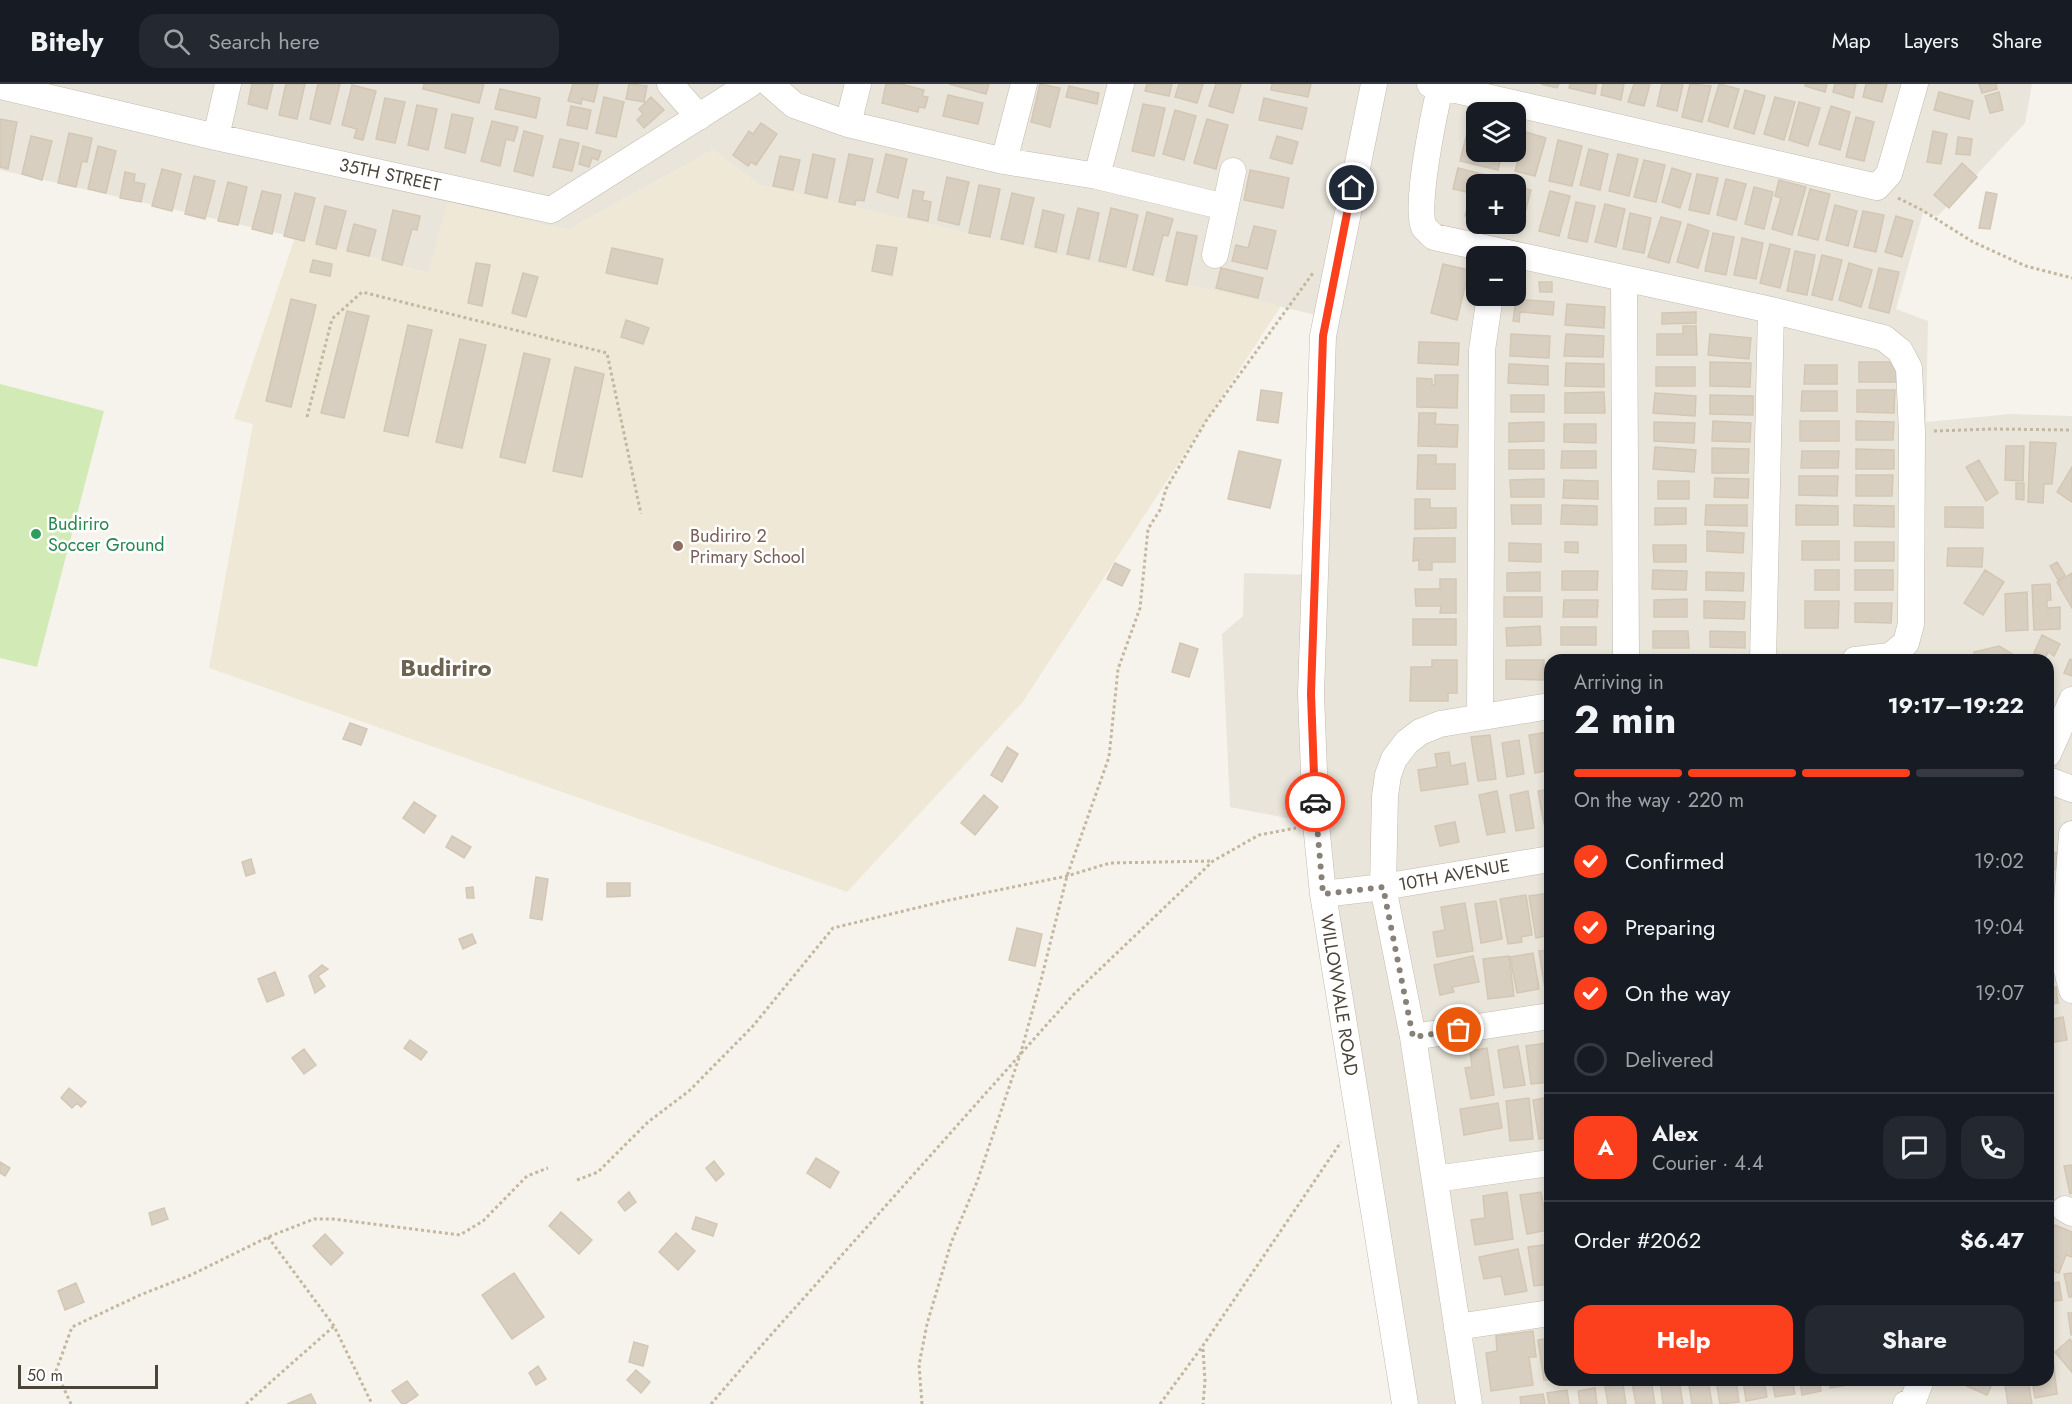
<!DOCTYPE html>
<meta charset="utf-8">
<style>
:root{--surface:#171b24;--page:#242831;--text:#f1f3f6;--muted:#9ea1a6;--line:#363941;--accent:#fc3f1d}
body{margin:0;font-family:Jost,sans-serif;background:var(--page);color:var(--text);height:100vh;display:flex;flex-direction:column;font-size:22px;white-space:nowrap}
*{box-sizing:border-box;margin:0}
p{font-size:20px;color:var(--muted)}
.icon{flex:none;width:33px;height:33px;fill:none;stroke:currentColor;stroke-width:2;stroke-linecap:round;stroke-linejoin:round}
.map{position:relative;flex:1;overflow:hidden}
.panel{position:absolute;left:1544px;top:570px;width:510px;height:732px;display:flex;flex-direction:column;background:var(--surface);border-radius:18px;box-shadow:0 3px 9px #0003}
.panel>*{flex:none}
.tools{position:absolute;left:1466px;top:18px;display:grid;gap:12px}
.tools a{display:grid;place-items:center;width:60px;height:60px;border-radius:12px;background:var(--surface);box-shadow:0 3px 9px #0003;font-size:30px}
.scale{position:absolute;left:18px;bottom:15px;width:140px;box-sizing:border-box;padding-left:6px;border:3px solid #4b4439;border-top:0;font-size:16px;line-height:21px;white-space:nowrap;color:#4b4439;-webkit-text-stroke:4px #fff;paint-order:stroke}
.pin{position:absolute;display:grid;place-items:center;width:51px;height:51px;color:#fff;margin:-26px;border:3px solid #fff;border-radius:50%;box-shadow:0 2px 6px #0007}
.courier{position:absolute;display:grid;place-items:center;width:60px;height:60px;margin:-30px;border:4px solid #fc3f1d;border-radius:50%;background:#fff;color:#222;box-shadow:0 2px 8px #0007}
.head em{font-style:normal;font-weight:700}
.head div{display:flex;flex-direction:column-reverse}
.head{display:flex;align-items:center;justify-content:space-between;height:102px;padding:0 30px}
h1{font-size:39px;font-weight:700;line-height:45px}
.bar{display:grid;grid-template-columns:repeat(4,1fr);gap:9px 6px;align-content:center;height:72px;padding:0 30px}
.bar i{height:8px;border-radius:4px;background:var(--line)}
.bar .selected{background:var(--accent)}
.bar p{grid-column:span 4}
.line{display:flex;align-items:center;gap:15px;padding:0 30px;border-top:2px solid var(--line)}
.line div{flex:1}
.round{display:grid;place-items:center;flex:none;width:63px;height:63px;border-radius:18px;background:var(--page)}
ol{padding:0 30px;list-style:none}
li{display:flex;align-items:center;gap:18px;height:66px}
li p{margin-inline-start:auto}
li .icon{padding:6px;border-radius:50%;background:var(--accent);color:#fff;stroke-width:4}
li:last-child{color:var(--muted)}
li i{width:33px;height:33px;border:3px solid var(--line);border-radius:50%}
.cta{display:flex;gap:12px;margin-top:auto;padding:12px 30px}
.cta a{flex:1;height:69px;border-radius:18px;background:var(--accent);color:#fff;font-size:24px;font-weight:700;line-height:69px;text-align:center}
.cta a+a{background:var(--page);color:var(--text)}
header{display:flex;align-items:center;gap:36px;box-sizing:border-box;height:84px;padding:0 30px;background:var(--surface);border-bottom:2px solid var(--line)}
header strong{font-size:28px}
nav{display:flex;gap:33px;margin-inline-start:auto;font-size:21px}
.search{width:420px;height:54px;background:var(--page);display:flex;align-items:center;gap:15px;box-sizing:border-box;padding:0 21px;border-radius:18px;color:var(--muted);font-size:22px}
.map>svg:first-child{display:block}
</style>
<header>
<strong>Bitely</strong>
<div class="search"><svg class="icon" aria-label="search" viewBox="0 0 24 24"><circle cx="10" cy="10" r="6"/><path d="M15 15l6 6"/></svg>Search here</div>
<nav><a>Map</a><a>Layers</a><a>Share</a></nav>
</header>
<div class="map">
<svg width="2072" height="1320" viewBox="0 0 2072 1320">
<rect width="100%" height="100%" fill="#f6f3ec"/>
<path fill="#eae5da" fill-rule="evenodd" d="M 0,0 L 2032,0 L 2025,39 L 1938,132 L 1923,129 L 1896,225 L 1928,237 L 1926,338 L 2011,330 L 2072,332 L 2072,1320 L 1397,1320 L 1307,738 L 1230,723 L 1222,550 L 1243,532 L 1244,489 L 1317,491 L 1329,234 L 760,101 L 713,66 L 568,146 L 448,119 L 429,189 L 295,153 L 0,86 ZM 1476,28 L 1515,28 L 1515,68 L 1476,68 ZM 1476,100 L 1515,100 L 1515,140 L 1476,140 ZM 1476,172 L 1515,172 L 1515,212 L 1476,212 ZM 1550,576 L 2048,576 L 2048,1296 L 1550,1296 Z"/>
<path fill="#efe8d6" d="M 713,66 L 760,101 L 1281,222 L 1022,619 L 847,808 L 209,584 L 253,340 L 234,335 L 295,153 L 428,189 L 448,119 L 568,146 Z"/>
<path fill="#d2eab5" d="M 0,300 L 104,327 L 37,583 L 0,574 Z"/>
<path fill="#d8cfc1" stroke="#d3c7b4" stroke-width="1.5" d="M 252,0 L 273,0 L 267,25 L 248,20 Z
M 286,0 L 305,0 L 297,35 L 279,31 Z
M 318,0 L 340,0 L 330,40 L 310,35 Z
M 424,0 L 484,0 L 479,19 L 423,5 Z
M 573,0 L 598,0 L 594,18 L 582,15 L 581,20 L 568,17 Z
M 629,0 L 647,2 L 644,18 L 626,15 Z
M 886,0 L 901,0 L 924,6 L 922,12 L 928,13 L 925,24 L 919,23 L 918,28 L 882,19 Z
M 949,0 L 989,0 L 986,10 Z
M 1040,0 L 1060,4 L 1050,43 L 1031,38 Z
M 1147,0 L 1172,0 L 1169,12 L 1145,7 Z
M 1179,0 L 1203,0 L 1197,19 L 1175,13 Z
M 1216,0 L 1241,0 L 1233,29 L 1209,22 Z
M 1272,0 L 1311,0 L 1308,13 L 1271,6 Z
M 1541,0 L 1559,0 L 1557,4 Z
M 1570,0 L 1597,0 L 1595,10 L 1569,4 Z
M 1603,0 L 1624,0 L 1621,16 L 1601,11 Z
M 1634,0 L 1650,0 L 1644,22 L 1628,18 Z
M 1662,0 L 1683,0 L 1677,27 L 1657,22 Z
M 1690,0 L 1711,2 L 1702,38 L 1682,33 Z
M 1719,0 L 1739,5 L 1728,43 L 1708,37 Z
M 1805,0 L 1827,0 L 1825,8 L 1805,2 Z
M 1835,0 L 1856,0 L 1853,14 L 1833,8 Z
M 1866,0 L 1887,0 L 1882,18 L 1863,13 Z
M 1979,0 L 1996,0 L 1997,5 L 1982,9 Z
M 352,1 L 376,7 L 363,56 L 354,54 L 357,45 L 342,41 Z
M 1069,2 L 1099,9 L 1097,20 L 1066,13 Z
M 500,5 L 540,14 L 536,34 L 495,25 Z
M 1745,6 L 1765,12 L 1754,50 L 1734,44 Z
M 1939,8 L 1973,17 L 1969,35 L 1934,26 Z
M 1999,8 L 2003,26 L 1990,29 L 1985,12 Z
M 948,11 L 983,19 L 978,40 L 943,32 Z
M 604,13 L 624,18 L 616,53 L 596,49 Z
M 651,13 L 664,26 L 644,44 L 637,36 L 643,30 L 639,25 Z
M 1775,13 L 1795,18 L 1784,56 L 1764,50 Z
M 385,14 L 405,18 L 395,59 L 376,55 Z
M 1264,14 L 1307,24 L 1302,45 L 1259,36 Z
M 1799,18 L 1820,24 L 1808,62 L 1789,56 Z
M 1143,20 L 1165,24 L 1154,72 L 1132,67 Z
M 417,21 L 437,25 L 428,66 L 408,61 Z
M 571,22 L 591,26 L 587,45 L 567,41 Z
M 1831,22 L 1850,28 L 1840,66 L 1819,60 Z
M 1175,26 L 1196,32 L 1184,76 L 1163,70 Z
M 452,30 L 473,34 L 465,69 L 445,64 Z
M 1856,33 L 1874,38 L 1864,77 L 1846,73 Z
M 0,35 L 17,38 L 8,85 L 0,83 Z
M 1207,35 L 1228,41 L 1216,85 L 1194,79 Z
M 492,37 L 518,43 L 514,57 L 506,55 L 500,82 L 481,77 Z
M 761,39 L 777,50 L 756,81 L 751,78 L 748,82 L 733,71 L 749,47 L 753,50 Z
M 524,47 L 543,52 L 533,92 L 514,87 Z
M 1933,47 L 1947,50 L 1941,80 L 1927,78 Z
M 1526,48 L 1546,54 L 1535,92 L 1515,87 Z
M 69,49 L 92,54 L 87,78 L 82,77 L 76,103 L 58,99 Z
M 1467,49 L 1476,51 L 1476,68 L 1502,68 L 1498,86 L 1460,77 Z
M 31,52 L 52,57 L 42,96 L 22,90 Z
M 1277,52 L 1298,58 L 1292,80 L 1270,74 Z
M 1958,53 L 1972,55 L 1970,71 L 1956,70 Z
M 560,55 L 579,59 L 572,87 L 553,83 Z
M 1558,56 L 1582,62 L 1572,102 L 1549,97 Z
M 98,62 L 116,67 L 106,109 L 88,105 Z
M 583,62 L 601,67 L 598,76 L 592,74 L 589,83 L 579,80 Z
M 1589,65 L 1608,70 L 1600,106 L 1580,101 Z
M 813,70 L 835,75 L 827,114 L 805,109 Z
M 849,70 L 873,75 L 864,117 L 856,116 L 855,121 L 839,118 Z
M 886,70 L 907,75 L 898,114 L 877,108 Z
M 1618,70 L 1638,75 L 1629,112 L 1609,107 Z
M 780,72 L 800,76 L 793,106 L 773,102 Z
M 1644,76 L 1665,81 L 1656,118 L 1634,113 Z
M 1962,79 L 1977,93 L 1949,124 L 1934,111 Z
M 1458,84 L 1499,94 L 1497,100 L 1476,100 L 1476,134 L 1465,132 L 1471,109 L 1453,105 Z
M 1672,84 L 1691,90 L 1680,124 L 1662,118 Z
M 162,85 L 181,90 L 172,127 L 152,122 Z
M 1250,86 L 1289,94 L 1283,124 L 1244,116 Z
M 125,88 L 135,90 L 134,98 L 145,100 L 141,118 L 120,114 Z
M 1697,90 L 1718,94 L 1709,130 L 1689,126 Z
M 194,92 L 215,97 L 205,135 L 185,130 Z
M 947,93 L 969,98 L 959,141 L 938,136 Z
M 1726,95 L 1746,100 L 1736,136 L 1717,131 Z
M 1779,96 L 1806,103 L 1792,151 L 1772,145 L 1781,114 L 1775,112 Z
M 228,98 L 247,103 L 238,141 L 218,137 Z
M 979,101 L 1000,105 L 990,153 L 969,149 Z
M 1515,102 L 1531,106 L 1521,144 L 1504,140 L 1515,140 Z
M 1754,103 L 1773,108 L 1764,145 L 1745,140 Z
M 1810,105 L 1830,110 L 1818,156 L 1798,151 Z
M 913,106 L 924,108 L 922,116 L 931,118 L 928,137 L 908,133 Z
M 262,107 L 281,111 L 272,150 L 252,145 Z
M 1550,107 L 1570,112 L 1559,152 L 1539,147 Z
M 1986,108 L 1997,110 L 1990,145 L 1979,144 Z
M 295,109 L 315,114 L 304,157 L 284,152 Z
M 1012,109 L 1034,114 L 1023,160 L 1001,155 Z
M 1576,118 L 1595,122 L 1587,158 L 1568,154 Z
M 1605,120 L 1625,125 L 1616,163 L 1595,158 Z
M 1835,121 L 1857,127 L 1848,162 L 1826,156 Z
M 325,122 L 346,127 L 336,165 L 316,160 Z
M 1078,124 L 1099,129 L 1089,175 L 1067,170 Z
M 1111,124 L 1138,131 L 1126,183 L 1099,177 Z
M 393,126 L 420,132 L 417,146 L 412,145 L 402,181 L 382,176 Z
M 1043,126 L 1064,131 L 1056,168 L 1035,163 Z
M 1863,127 L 1884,131 L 1876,168 L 1854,163 Z
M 1147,128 L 1173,135 L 1168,152 L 1163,151 L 1153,191 L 1133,186 Z
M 1630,129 L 1651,134 L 1644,169 L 1623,165 Z
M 1896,132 L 1913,137 L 1902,173 L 1885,168 Z
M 1661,133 L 1681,138 L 1669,179 L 1648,173 Z
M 354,140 L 376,146 L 369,172 L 347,167 Z
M 1688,140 L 1709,147 L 1698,184 L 1677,178 Z
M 1254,142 L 1276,147 L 1267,185 L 1232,177 L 1236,161 L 1248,164 Z
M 1177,148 L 1197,152 L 1187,201 L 1166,197 Z
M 1713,149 L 1734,153 L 1726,191 L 1705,187 Z
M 1742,154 L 1763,159 L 1756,195 L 1734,191 Z
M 1770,160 L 1790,165 L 1780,204 L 1760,199 Z
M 877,161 L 897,164 L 892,191 L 872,187 Z
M 612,164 L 663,175 L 657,200 L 606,189 Z
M 1795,167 L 1815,171 L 1807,211 L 1787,207 Z
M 1822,171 L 1842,176 L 1832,216 L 1812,211 Z
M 313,176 L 332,180 L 330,192 L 310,188 Z
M 476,179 L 490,181 L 482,222 L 468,219 Z
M 1849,179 L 1872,186 L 1861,223 L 1839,216 Z
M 1443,180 L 1469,186 L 1457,236 L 1431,229 Z
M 1221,184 L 1263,194 L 1258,214 L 1216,204 Z
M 1879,184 L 1899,188 L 1889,229 L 1869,224 Z
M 523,189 L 538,193 L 526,233 L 512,229 Z
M 1539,198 L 1552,198 L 1552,208 L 1540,208 Z
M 291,215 L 316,221 L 291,323 L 266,317 Z
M 1516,215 L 1554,218 L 1553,231 L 1520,228 L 1519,238 L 1513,237 Z
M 1567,220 L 1605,223 L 1604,244 L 1565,241 Z
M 347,227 L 369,232 L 344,334 L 321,329 Z
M 1696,228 L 1696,239 L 1662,240 L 1662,229 Z
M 626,236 L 649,244 L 643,260 L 621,253 Z
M 408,241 L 432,246 L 408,352 L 384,347 Z
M 1683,242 L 1696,242 L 1697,271 L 1657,271 L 1657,250 L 1683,250 Z
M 1511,250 L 1550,252 L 1549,274 L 1510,272 Z
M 1566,250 L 1604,252 L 1603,273 L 1564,272 Z
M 1710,250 L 1751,254 L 1749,275 L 1708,271 Z
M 460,255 L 486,261 L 462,364 L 436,358 Z
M 1419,258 L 1459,259 L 1458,281 L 1418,279 Z
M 524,269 L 550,275 L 525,379 L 500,373 Z
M 1710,278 L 1751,279 L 1750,303 L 1710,302 Z
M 1859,278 L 1897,278 L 1896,298 L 1859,298 Z
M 1566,279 L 1604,280 L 1604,303 L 1565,302 Z
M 1509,280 L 1548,282 L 1548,301 L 1508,299 Z
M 1805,281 L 1837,281 L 1837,300 L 1804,300 Z
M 575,283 L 604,290 L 582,393 L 553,387 Z
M 1656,283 L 1695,283 L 1695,302 L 1656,302 Z
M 1435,291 L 1458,291 L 1457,324 L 1417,323 L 1417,294 L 1432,295 L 1432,301 L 1435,301 Z
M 1261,306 L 1282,309 L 1278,339 L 1257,336 Z
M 1857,306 L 1895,306 L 1894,329 L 1857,328 Z
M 1802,307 L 1837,307 L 1837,327 L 1801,327 Z
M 1604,308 L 1605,329 L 1565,329 L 1565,309 Z
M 1655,309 L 1696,312 L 1695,332 L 1653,329 Z
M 1511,311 L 1544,311 L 1544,328 L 1511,328 Z
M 1710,311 L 1753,312 L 1753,331 L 1710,330 Z
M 1419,329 L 1436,329 L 1435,340 L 1458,341 L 1457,363 L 1418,362 Z
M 1713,337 L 1751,339 L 1750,358 L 1712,357 Z
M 1800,337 L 1839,337 L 1839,357 L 1800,357 Z
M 1856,337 L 1894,338 L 1893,356 L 1856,356 Z
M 1544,338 L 1544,357 L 1509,358 L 1509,339 Z
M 1654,338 L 1695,339 L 1694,359 L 1654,357 Z
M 1564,340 L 1596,340 L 1596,359 L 1564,358 Z
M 2030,358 L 2056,359 L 2052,400 L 2044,400 L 2043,419 L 2028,418 Z
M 2006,362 L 2024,362 L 2023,397 L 2005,396 Z
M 1655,363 L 1696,366 L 1694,388 L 1653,385 Z
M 1712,364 L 1749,365 L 1748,389 L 1712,389 Z
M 1856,365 L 1894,366 L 1894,385 L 1856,385 Z
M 1509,366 L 1544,366 L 1544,385 L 1509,385 Z
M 1239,367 L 1281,376 L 1270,424 L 1228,415 Z
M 1562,367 L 1596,367 L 1596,384 L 1561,384 Z
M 1802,367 L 1839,367 L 1838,384 L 1801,384 Z
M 1418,371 L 1436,371 L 1436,380 L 1455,380 L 1455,405 L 1417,405 Z
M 1979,376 L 1998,409 L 1986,417 L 1966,383 Z
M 2072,383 L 2072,418 L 2057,408 Z
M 1856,391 L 1893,391 L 1892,412 L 1856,412 Z
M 1799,392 L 1838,392 L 1837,412 L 1799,411 Z
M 1715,394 L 1749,395 L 1748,414 L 1714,413 Z
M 1544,395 L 1544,413 L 1511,413 L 1510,396 Z
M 1564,396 L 1598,397 L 1598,415 L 1563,414 Z
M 1658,397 L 1689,397 L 1689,415 L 1658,415 Z
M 2016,399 L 2024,399 L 2024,416 L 2016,415 Z
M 1415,415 L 1430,415 L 1430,424 L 1456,424 L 1456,444 L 1415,445 Z
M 1511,421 L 1541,421 L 1541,440 L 1512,440 Z
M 1562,421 L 1597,422 L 1597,441 L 1561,440 Z
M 1706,421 L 1747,421 L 1747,442 L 1705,441 Z
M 1796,421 L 1838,422 L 1838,441 L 1796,441 Z
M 1854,421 L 1894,422 L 1894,443 L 1854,442 Z
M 1945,423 L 1983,423 L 1983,444 L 1945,443 Z
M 1655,424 L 1686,424 L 1686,440 L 1655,441 Z
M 1707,447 L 1744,449 L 1743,469 L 1707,467 Z
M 1414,454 L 1455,454 L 1455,478 L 1432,478 L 1432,486 L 1419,486 L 1419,476 L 1413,477 Z
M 1802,457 L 1839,457 L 1839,476 L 1802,476 Z
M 1565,458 L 1578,458 L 1578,469 L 1565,468 Z
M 1855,458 L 1894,458 L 1894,477 L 1855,477 Z
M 1509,459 L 1541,460 L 1541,478 L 1509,477 Z
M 1653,461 L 1686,461 L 1686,478 L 1654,478 Z
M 1948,464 L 1983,464 L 1982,483 L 1947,482 Z
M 2057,478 L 2065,491 L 2058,496 L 2050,482 Z
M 1115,479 L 1130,486 L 1122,502 L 1107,495 Z
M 1653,486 L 1687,487 L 1686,506 L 1652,505 Z
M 1815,486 L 1839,486 L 1839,506 L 1815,506 Z
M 1855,486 L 1893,486 L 1893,506 L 1855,506 Z
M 1985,486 L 2004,498 L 1983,531 L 1964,519 Z
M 1562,487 L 1598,487 L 1597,506 L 1562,506 Z
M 1540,488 L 1540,507 L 1507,507 L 1507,489 Z
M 1706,488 L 1744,489 L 1743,507 L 1706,506 Z
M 2072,489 L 2072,524 L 2057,498 Z
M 1440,495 L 1456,495 L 1456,529 L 1440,529 L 1441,522 L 1416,522 L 1415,505 L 1440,505 Z
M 2050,500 L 2051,516 L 2047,516 L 2047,524 L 2060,523 L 2060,545 L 2034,546 L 2032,501 Z
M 2027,508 L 2028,546 L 2006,547 L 2005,510 Z
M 1504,513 L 1542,513 L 1542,533 L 1504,533 Z
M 1687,515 L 1687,533 L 1654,533 L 1654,516 Z
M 1564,516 L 1598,516 L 1597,533 L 1563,533 Z
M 1704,517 L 1745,518 L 1744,535 L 1704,534 Z
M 1805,517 L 1839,517 L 1838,544 L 1805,544 Z
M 1855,519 L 1892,519 L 1891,539 L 1855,538 Z
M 1413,535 L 1456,535 L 1456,561 L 1413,561 Z
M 1540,542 L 1541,561 L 1507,562 L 1506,544 Z
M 1561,543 L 1596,543 L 1596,561 L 1561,561 Z
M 1653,547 L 1688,547 L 1689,564 L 1653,564 Z
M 1710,547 L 1745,548 L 1745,564 L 1710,563 Z
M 2042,551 L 2060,560 L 2054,572 L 2048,568 L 2045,574 L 2034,569 Z
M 1180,559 L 1198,565 L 1189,593 L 1172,588 Z
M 1999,562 L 2017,573 L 2015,576 L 1975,576 L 1974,568 Z
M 2070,575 L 2072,576 L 2072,592 L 2064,589 Z
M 1432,576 L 1457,576 L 1457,609 L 1448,609 L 1448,617 L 1410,617 L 1411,583 L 1432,583 Z
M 1506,576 L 1544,576 L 1544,596 L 1506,595 Z
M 350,639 L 367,645 L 361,661 L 343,655 Z
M 1547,648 L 1550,686 L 1535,689 L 1529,651 Z
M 1490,651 L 1496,695 L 1478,697 L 1471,653 Z
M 1519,656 L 1524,690 L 1507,693 L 1502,659 Z
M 1007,663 L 1018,670 L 1002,698 L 991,691 Z
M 1449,668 L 1451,682 L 1465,679 L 1468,700 L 1421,707 L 1418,686 L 1437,683 L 1435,670 Z
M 1550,705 L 1550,739 L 1544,740 L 1538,707 Z
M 1497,707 L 1505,748 L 1487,751 L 1479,711 Z
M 1528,707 L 1534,744 L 1516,747 L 1510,711 Z
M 2048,708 L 2050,708 L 2051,721 L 2048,721 Z
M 984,711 L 998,723 L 975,751 L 961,739 Z
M 414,718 L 436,732 L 424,749 L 403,734 Z
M 1455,738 L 1459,758 L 1440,762 L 1435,742 Z
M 452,752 L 471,763 L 464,774 L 446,763 Z
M 2059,768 L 2061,784 L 2048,787 L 2048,770 Z
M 251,775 L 255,789 L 246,792 L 242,778 Z
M 536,793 L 548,795 L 542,836 L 530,834 Z
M 607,799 L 630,799 L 630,812 L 607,813 Z
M 473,803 L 474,814 L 467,814 L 466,804 Z
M 1550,809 L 1550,851 L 1536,854 L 1529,812 Z
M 1526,811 L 1532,851 L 1521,853 L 1522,858 L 1508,860 L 1500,815 Z
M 1496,817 L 1502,855 L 1481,859 L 1475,820 Z
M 1465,819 L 1473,867 L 1437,873 L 1433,848 L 1445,846 L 1441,823 Z
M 1017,844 L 1042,850 L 1035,882 L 1009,876 Z
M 472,850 L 476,859 L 463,865 L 459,855 Z
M 1550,866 L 1550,904 L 1545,905 L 1539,867 Z
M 1533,869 L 1539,905 L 1517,909 L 1510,873 Z
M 1473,872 L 1479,898 L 1452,903 L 1454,908 L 1440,911 L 1434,881 Z
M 1509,872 L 1514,912 L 1488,915 L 1483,875 Z
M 322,881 L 328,885 L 318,892 L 325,902 L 315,909 L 309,892 Z
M 275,888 L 284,911 L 267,918 L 258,895 Z
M 2056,903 L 2058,919 L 2048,921 L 2048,905 Z
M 2063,933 L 2067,956 L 2048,959 L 2048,936 Z
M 410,956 L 427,968 L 421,976 L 404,964 Z
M 1546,959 L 1550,998 L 1531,1000 L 1526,962 Z
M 1518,962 L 1525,1001 L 1504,1004 L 1498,966 Z
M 1487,964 L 1494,1011 L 1471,1015 L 1465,984 L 1472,983 L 1470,967 Z
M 304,965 L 316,981 L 304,990 L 292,974 Z
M 69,1004 L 86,1018 L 81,1023 L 77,1019 L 72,1024 L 61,1014 Z
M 1550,1013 L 1550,1053 L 1539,1055 L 1533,1016 Z
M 1529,1014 L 1533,1055 L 1510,1057 L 1506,1017 Z
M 1498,1019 L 1502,1044 L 1464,1051 L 1460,1025 Z
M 816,1074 L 839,1088 L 830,1104 L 807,1089 Z
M 714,1077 L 724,1090 L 716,1097 L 706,1084 Z
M 0,1078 L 10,1084 L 5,1092 L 0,1089 Z
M 2072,1081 L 2072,1109 L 2070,1110 L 2064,1082 Z
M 629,1108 L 636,1118 L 625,1127 L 618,1118 Z
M 1507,1108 L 1513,1155 L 1475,1161 L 1471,1136 L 1485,1134 L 1483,1112 Z
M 1541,1108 L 1548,1146 L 1527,1150 L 1520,1111 Z
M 164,1124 L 168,1135 L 152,1141 L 149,1129 Z
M 561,1128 L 592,1156 L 579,1170 L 549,1142 Z
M 696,1133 L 717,1140 L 713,1152 L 692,1145 Z
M 2055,1141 L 2072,1148 L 2072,1173 L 2066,1171 L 2059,1189 L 2048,1185 L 2048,1158 Z
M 676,1149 L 695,1167 L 678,1186 L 659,1168 Z
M 325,1150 L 343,1169 L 331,1181 L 313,1162 Z
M 1550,1160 L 1550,1200 L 1534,1202 L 1528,1163 Z
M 1518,1165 L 1527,1207 L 1505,1211 L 1501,1192 L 1484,1195 L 1479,1173 Z
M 514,1189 L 544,1233 L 512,1255 L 482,1211 Z
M 2072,1189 L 2072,1213 L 2069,1213 L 2064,1190 Z
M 2059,1198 L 2062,1216 L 2048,1218 L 2048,1200 Z
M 76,1199 L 84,1218 L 65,1226 L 58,1207 Z
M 2068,1229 L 2072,1229 L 2072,1250 L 2071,1251 Z
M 1533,1247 L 1536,1273 L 1529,1273 L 1533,1301 L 1491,1307 L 1486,1269 L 1497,1267 L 1496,1252 Z
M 1550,1254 L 1550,1296 L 1544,1296 L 1538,1256 Z
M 2070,1255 L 2072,1258 L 2072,1288 L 2055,1268 Z
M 634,1258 L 648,1262 L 643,1282 L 629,1278 Z
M 2053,1275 L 2057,1310 L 2035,1314 L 2032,1296 L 2048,1296 L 2048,1276 Z
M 538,1282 L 546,1295 L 536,1301 L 529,1289 Z
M 636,1286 L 650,1298 L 641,1309 L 627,1296 Z
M 1651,1296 L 1655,1320 L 1636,1320 L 1632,1299 Z
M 1660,1296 L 1679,1296 L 1683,1320 L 1663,1320 Z
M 1688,1296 L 1708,1296 L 1712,1320 L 1692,1320 Z
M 1716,1296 L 1736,1296 L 1739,1318 L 1720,1320 Z
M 1743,1296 L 1764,1296 L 1767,1313 L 1746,1317 Z
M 1772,1296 L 1792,1296 L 1795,1310 L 1775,1313 Z
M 1800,1296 L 1819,1296 L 1821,1307 L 1802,1311 Z
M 1829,1296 L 1848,1296 L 1849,1301 L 1830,1304 Z
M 1961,1296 L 1994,1296 L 1987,1311 L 1960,1299 Z
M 2004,1296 L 2028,1296 L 2032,1320 L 2008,1320 Z
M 407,1297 L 418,1311 L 405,1320 L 402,1320 L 392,1307 Z
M 1623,1300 L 1626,1320 L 1608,1320 L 1605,1303 Z
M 1595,1304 L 1597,1320 L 1580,1320 L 1578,1307 Z
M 1567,1306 L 1569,1320 L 1549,1320 L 1547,1309 Z
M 311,1310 L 316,1320 L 287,1320 Z
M 1543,1310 L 1545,1320 L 1521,1320 L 1520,1313 Z"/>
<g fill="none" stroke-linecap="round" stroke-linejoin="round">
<defs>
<path id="minor" d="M 670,0 L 699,33
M 770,0 L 794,21 L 848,40 L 1004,77 L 1097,92 L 1225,123
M 1374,0 L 1323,252 L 1311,610 L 1316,740 L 1323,810 L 1405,1320
M 1430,0 L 1877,103 L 1889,90 L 1915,0
M 1441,0 C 1435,25 1414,124 1424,143 C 1426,146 1431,150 1434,153 L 1771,226 L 1884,254 L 1900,267 L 1909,284 L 1912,348 L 1911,540 L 1906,559 L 1890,572 L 1855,576
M 0,2 L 216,53 L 551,126 L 750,0
M 848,40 L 858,0
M 216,53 L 228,0
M 1004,77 L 1024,0
M 1097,92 L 1121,0
M 1215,171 L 1233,87
M 1624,195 L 1626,576
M 1763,576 L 1771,226
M 1480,632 L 1482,266 L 1490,212
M 2048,670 L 2072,616
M 2048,696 L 2072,705
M 2072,750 L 2063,871 L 2072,906
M 1323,810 L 1383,803 L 1550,775
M 1413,953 L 1550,932
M 1435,1095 L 1550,1079
M 2065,1125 L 2072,1129
M 1457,1243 L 1550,1229
M 1469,1320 L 1413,953 L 1383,803 L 1385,712 L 1388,691 L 1394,675 L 1407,658 L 1420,648 L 1440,640 L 1550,622
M 1906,1320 L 1913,1317 L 1921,1296"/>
</defs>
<use href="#minor" stroke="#c2bbae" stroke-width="27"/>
<path stroke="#c4b79f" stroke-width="3" stroke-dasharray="3 3" stroke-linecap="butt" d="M 1898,114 L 1922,126 L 1973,158 L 2026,182 L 2072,194
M 307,333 L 332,235 L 362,208 L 607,269 L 641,430
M 1934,347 L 1993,345 L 2072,346
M 577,1096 L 598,1088 L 648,1038 L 689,1007 L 753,942 L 833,844 L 945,817 L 1067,792 L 1110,779 L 1211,777
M 268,1153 L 334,1242 L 372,1320
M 1203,1265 L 1205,1297 L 1203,1320
M 71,1320 L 56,1287 L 72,1243 L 140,1211 L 191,1191 L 268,1153 L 314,1135 L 333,1135 L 460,1151 L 483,1137 L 527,1092 L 548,1084
M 246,1320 L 334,1242
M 711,1320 L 754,1270 L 1074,910 L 1213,777 L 1259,751 L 1296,744
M 922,1320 L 919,1281 L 927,1240 L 951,1159 L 977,1098 L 1021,968 L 1041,896 L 1067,792 L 1109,673 L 1118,585 L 1140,524 L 1148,445 L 1160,426 L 1166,405 L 1206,337 L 1313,189
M 1160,1320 L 1202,1263 L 1341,1058"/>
<use href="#minor" stroke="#fff" stroke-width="26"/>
</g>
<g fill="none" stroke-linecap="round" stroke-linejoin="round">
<path stroke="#878178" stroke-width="6" stroke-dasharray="0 10.8" d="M 1315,718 L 1323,810 L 1383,803 L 1413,953 L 1459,946"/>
<path stroke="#fc3f1d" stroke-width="8" d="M 1315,718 L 1311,610 L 1323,252 L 1352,104"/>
</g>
<circle fill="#2e9e5b" stroke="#fff" stroke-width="2" cx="36" cy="450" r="6"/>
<circle fill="#8d6e63" stroke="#fff" stroke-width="2" cx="678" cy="462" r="6"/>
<g text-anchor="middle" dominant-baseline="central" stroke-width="5" stroke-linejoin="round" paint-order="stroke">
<g font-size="18" fill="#4b4439" stroke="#fff">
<text transform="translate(390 91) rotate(12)">35TH STREET</text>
<text transform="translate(1454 791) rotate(-10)">10TH AVENUE</text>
<text transform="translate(1339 911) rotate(81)">WILLOWVALE ROAD</text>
</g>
<g font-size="18" fill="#27864d" stroke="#fff" text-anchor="start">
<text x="48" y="440">Budiriro<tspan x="48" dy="21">Soccer Ground</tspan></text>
</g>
<g font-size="18" fill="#785e54" stroke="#fff" text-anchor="start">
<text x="690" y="452">Budiriro 2<tspan x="690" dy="21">Primary School</tspan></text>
</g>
<g font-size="24" font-weight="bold" fill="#6e6250" stroke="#fff">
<text x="446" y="583">Budiriro</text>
</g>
</g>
</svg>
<div class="tools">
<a><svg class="icon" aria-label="layers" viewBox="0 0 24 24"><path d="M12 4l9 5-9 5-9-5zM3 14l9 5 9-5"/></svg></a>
<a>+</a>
<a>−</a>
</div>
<div class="scale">50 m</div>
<div class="pin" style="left:1459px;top:946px;background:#ea580c"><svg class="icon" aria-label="bag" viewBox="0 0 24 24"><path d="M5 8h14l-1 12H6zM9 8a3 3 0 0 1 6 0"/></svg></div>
<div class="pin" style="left:1352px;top:104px;background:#1f2937"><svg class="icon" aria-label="home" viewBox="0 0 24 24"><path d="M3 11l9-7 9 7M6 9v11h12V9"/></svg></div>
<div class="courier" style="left:1315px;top:718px"><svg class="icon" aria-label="car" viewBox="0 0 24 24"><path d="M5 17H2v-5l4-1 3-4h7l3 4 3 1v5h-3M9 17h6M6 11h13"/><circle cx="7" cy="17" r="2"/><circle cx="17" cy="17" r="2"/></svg></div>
<section class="panel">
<div class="head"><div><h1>2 min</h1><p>Arriving in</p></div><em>19:17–19:22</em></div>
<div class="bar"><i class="selected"></i><i class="selected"></i><i class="selected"></i><i></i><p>On the way · 220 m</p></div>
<ol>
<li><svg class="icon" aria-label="check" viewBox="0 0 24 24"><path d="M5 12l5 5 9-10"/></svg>Confirmed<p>19:02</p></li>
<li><svg class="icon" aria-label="check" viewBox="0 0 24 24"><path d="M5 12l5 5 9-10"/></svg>Preparing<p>19:04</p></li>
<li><svg class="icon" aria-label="check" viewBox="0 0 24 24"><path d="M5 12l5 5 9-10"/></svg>On the way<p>19:07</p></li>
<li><i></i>Delivered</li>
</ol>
<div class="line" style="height:108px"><b class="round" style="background:var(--accent);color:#fff">A</b><div><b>Alex</b><p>Courier · 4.4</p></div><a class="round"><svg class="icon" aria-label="chat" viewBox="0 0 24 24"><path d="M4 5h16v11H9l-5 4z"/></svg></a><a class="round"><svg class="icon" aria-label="phone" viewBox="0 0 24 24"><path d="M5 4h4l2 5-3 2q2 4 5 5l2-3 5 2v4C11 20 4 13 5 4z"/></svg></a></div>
<div class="line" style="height:78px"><div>Order #2062</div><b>$6.47</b></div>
<div class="cta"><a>Help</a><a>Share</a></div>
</section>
</div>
